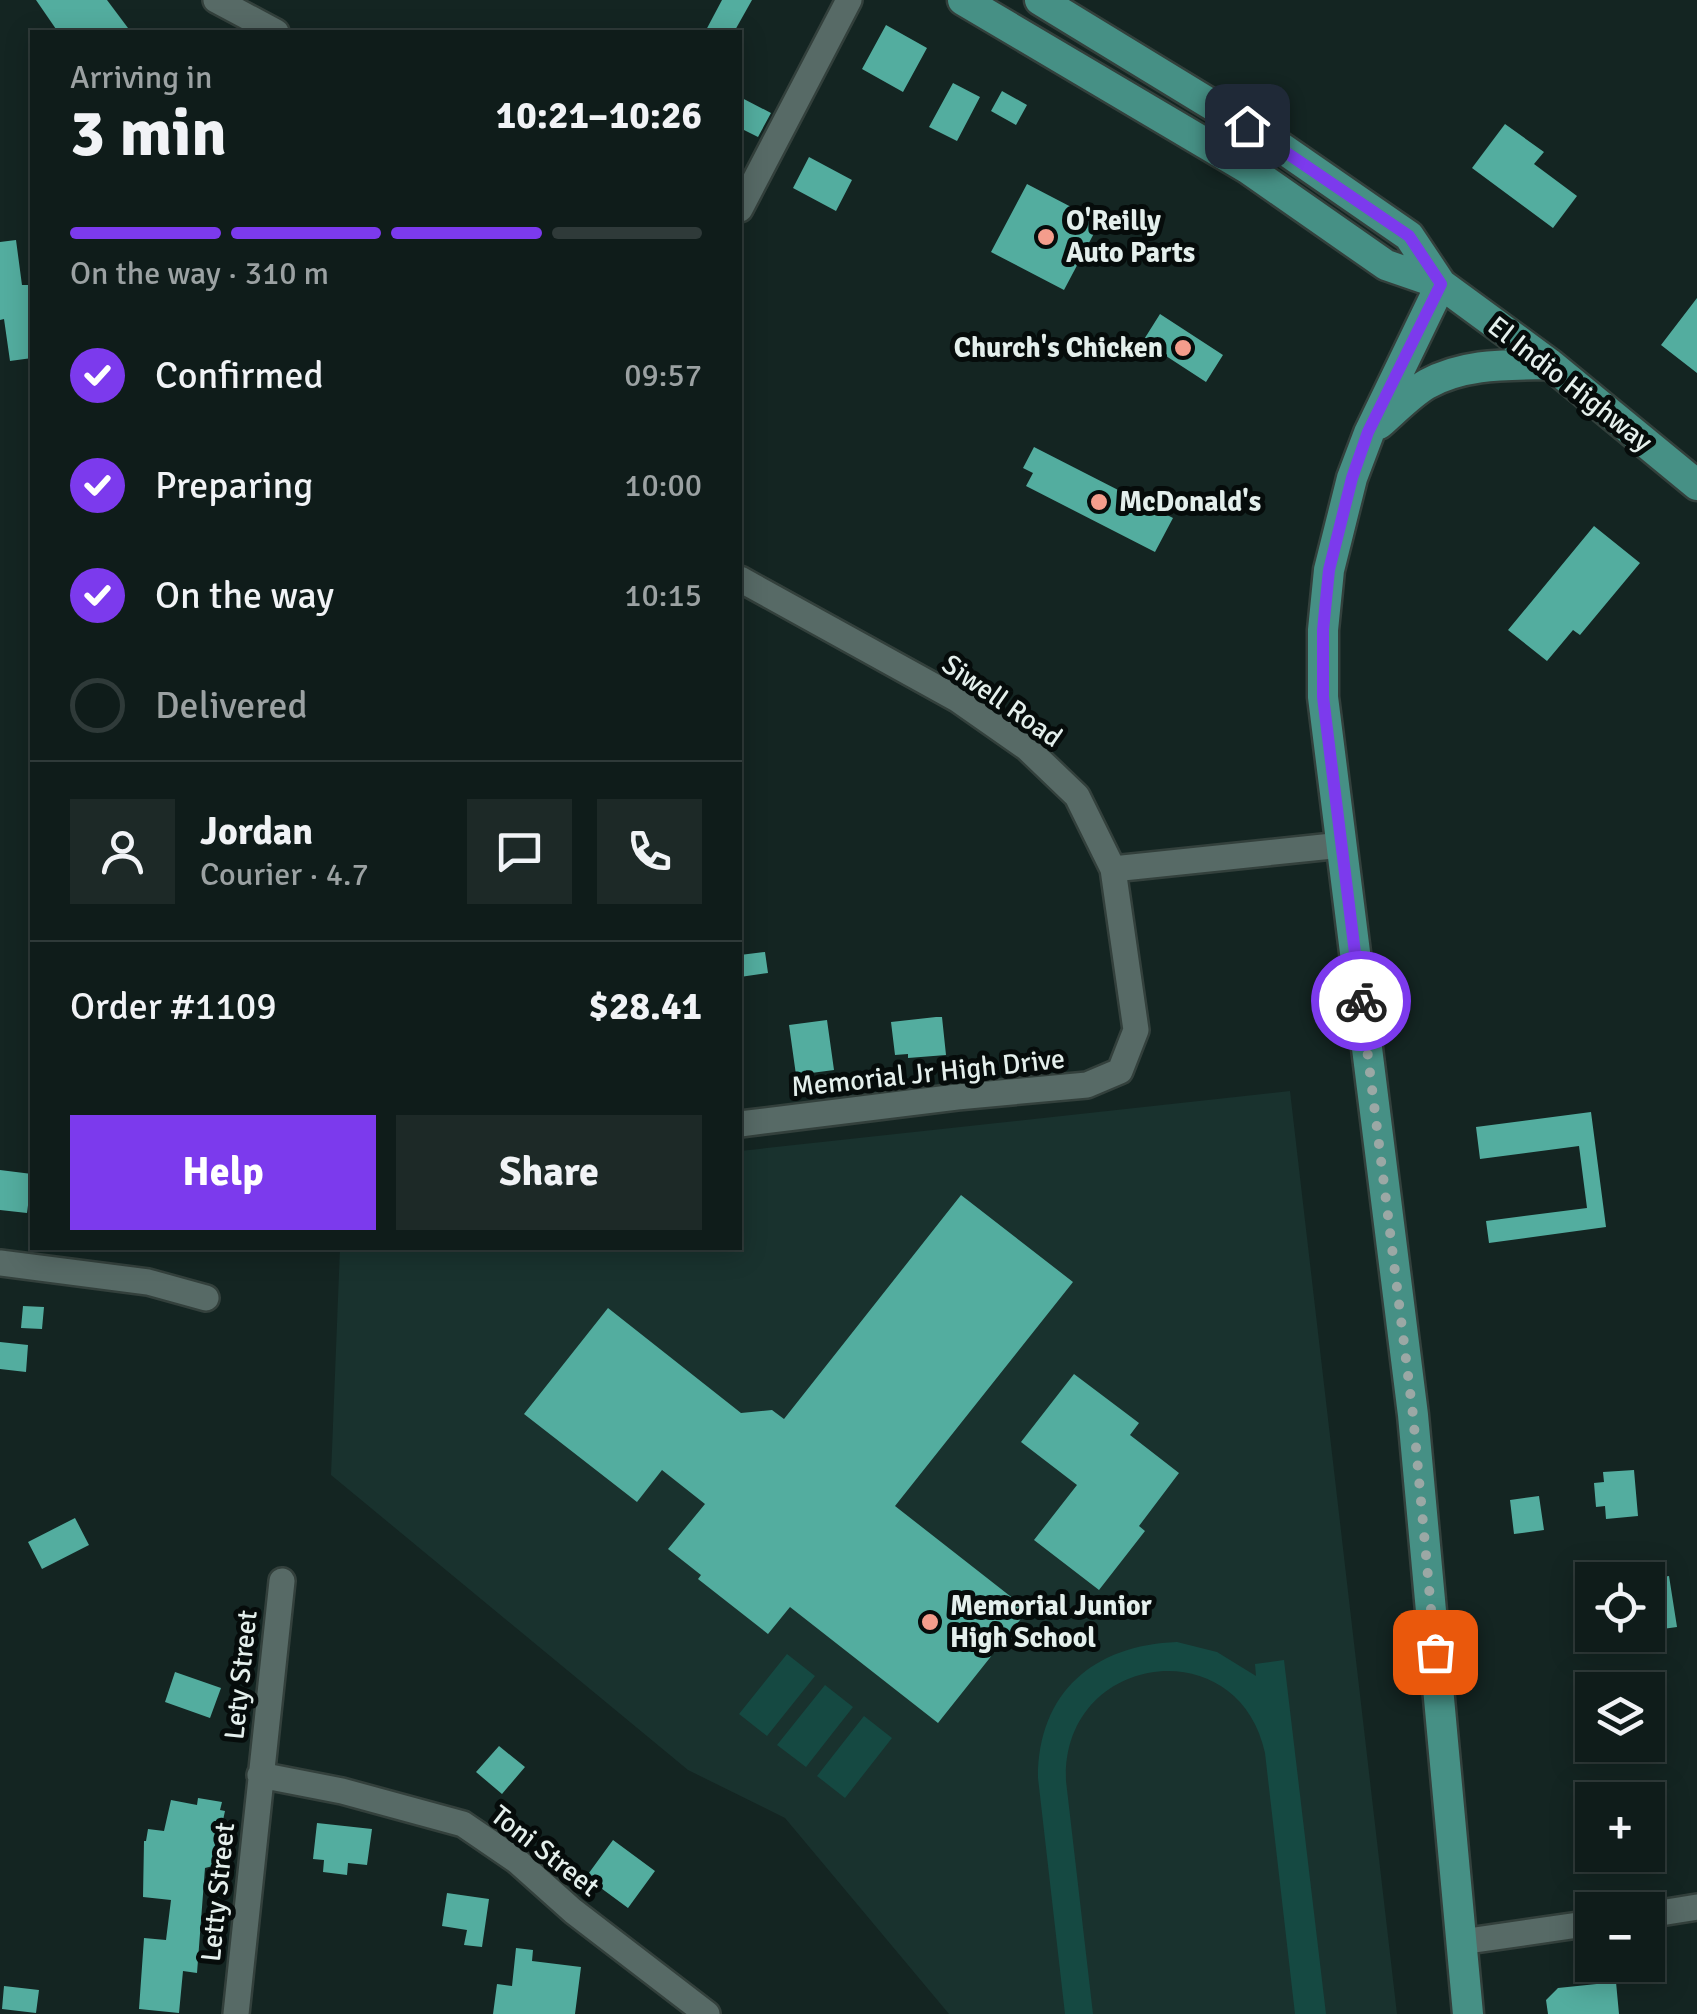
<!DOCTYPE html>
<meta charset="utf-8">
<style>
:root{--surface:#0f1c1a;--page:#1d2927;--text:#f1f3f6;--muted:#9ba1a2;--line:#2f3a39;--accent:#7c3aed}
body{margin:0;font-family:Signika,sans-serif;background:var(--page);color:var(--text);height:100vh;display:flex;flex-direction:column;font-size:38px;white-space:nowrap}
*{box-sizing:border-box;margin:0}
p{font-size:32px;color:var(--muted)}
.icon{flex:none;width:55px;height:55px;fill:none;stroke:currentColor;stroke-width:2;stroke-linecap:round;stroke-linejoin:round}
.map{position:relative;flex:1;overflow:hidden}
.sheet{position:absolute;left:30px;top:30px;width:712px;height:1220px;display:flex;flex-direction:column;background:var(--surface);border-radius:0px;box-shadow:0 5px 25px #0003,0 0 0 2px var(--line)}
.sheet>*{flex:none}
.buttons{position:absolute;left:1575px;top:1562px;display:grid;gap:20px}
.buttons a{display:grid;place-items:center;width:90px;height:90px;border-radius:0px;background:var(--surface);box-shadow:0 5px 25px #0003,0 0 0 2px var(--line);font-size:50px}
.pin{position:absolute;display:grid;place-items:center;width:85px;height:85px;color:#fff;margin:-42px;border-radius:20px;box-shadow:0 5px 15px #0006}
.courier{position:absolute;display:grid;place-items:center;width:100px;height:100px;margin:-50px;border:8px solid #7c3aed;border-radius:50%;background:#fff;color:#222;box-shadow:0 2px 12px #0007}
.overview em{font-style:normal;font-weight:800}
.overview div{display:flex;flex-direction:column-reverse}
.overview{display:flex;align-items:center;justify-content:space-between;height:170px;padding:0 40px}
h1{font-size:65px;font-weight:800;line-height:75px}
.bar{display:grid;grid-template-columns:repeat(4,1fr);gap:15px 10px;align-content:center;height:120px;padding:0 40px}
.bar i{height:12px;border-radius:8px;background:var(--line)}
.bar .selected{background:var(--accent)}
.bar p{grid-column:span 4}
.line{display:flex;align-items:center;gap:25px;padding:0 40px;border-top:2px solid var(--line)}
.line div{flex:1}
.round{display:grid;place-items:center;flex:none;width:105px;height:105px;border-radius:0px;background:var(--page)}
ol{padding:0 40px;list-style:none}
li{display:flex;align-items:center;gap:30px;height:110px}
li p{margin-inline-start:auto}
li .icon{padding:10px;border-radius:50%;background:var(--accent);color:#fff;stroke-width:4}
li:last-child{color:var(--muted)}
li i{width:55px;height:55px;border:5px solid var(--line);border-radius:50%}
.action{display:flex;gap:20px;margin-top:auto;padding:20px 40px}
.action a{flex:1;height:115px;border-radius:0px;background:var(--accent);color:#fff;font-size:40px;font-weight:800;line-height:115px;text-align:center}
.action a+a{background:var(--page);color:var(--text)}
.map>svg:first-child{display:block}
</style>
<div class="map">
<svg width="1697" height="2014" viewBox="0 0 1697 2014">
<rect width="100%" height="100%" fill="#142522"/>
<path fill="#19322e" d="M 1290,1091 L 1397,2014 L 949,2014 L 785,1818 L 688,1770 L 331,1475 L 340,1248 L 740,1248 L 740,1151 Z"/>
<path fill="#154942" d="M 1177,1642 L 1217,1652 L 1256,1676 L 1255,1664 L 1284,1660 L 1326,2014 L 1295,2014 L 1265,1753 C 1238,1628 1061,1653 1066,1781 L 1093,2014 L 1065,2014 L 1038,1778 C 1038,1692 1094,1645 1177,1642 Z
M 787,1654 L 815,1676 L 767,1736 L 739,1714 Z
M 825,1685 L 853,1707 L 806,1767 L 777,1745 Z
M 864,1716 L 892,1738 L 845,1798 L 817,1776 Z"/>
<path fill="#53ad9f" d="M 36,0 L 107,0 L 131,32 L 58,32 Z
M 722,0 L 752,0 L 734,32 L 705,32 Z
M 886,25 L 927,48 L 903,92 L 862,69 Z
M 953,83 L 980,97 L 957,141 L 929,127 Z
M 1002,91 L 1027,105 L 1016,125 L 991,111 Z
M 740,97 L 771,113 L 758,137 L 740,128 Z
M 1505,124 L 1544,152 L 1534,164 L 1577,196 L 1553,228 L 1472,168 Z
M 809,157 L 852,180 L 836,211 L 793,188 Z
M 1027,184 L 1100,222 L 1064,290 L 991,252 Z
M 16,240 L 22,285 L 28,285 L 32,358 L 10,361 L 4,319 L 0,320 L 0,242 Z
M 1697,298 L 1697,373 L 1661,345 Z
M 1160,314 L 1223,355 L 1206,382 L 1143,341 Z
M 1034,447 L 1173,518 L 1155,552 L 1026,486 L 1033,473 L 1023,468 Z
M 1594,526 L 1640,563 L 1580,635 L 1573,630 L 1547,661 L 1508,630 Z
M 765,952 L 768,973 L 740,977 L 740,955 Z
M 936,1017 L 942,1017 L 946,1055 L 908,1058 L 908,1054 L 895,1055 L 891,1022 Z
M 827,1020 L 834,1070 L 796,1075 L 789,1025 Z
M 1591,1112 L 1606,1227 L 1489,1243 L 1486,1221 L 1587,1208 L 1579,1146 L 1480,1159 L 1476,1127 Z
M 0,1170 L 32,1174 L 27,1213 L 0,1210 Z
M 961,1195 L 1073,1282 L 895,1506 L 1028,1610 L 938,1723 L 790,1607 L 768,1634 L 698,1579 L 701,1575 L 668,1549 L 705,1504 L 662,1470 L 637,1502 L 524,1414 L 608,1308 L 741,1413 L 772,1410 L 784,1419 Z
M 23,1306 L 44,1307 L 42,1329 L 21,1328 Z
M 0,1342 L 28,1345 L 26,1372 L 0,1369 Z
M 1074,1374 L 1139,1423 L 1130,1435 L 1179,1473 L 1139,1526 L 1145,1531 L 1099,1590 L 1034,1540 L 1077,1485 L 1021,1442 Z
M 1634,1470 L 1638,1516 L 1606,1519 L 1605,1506 L 1596,1507 L 1594,1483 L 1604,1482 L 1603,1472 Z
M 1539,1496 L 1544,1530 L 1514,1534 L 1510,1500 Z
M 75,1518 L 89,1545 L 42,1569 L 28,1542 Z
M 1669,1576 L 1677,1627 L 1648,1631 L 1648,1579 Z
M 175,1672 L 221,1688 L 210,1718 L 165,1702 Z
M 499,1746 L 525,1767 L 502,1794 L 476,1772 Z
M 198,1798 L 222,1802 L 220,1810 L 225,1811 L 220,1834 L 217,1833 L 213,1866 L 205,1868 L 197,1973 L 183,1971 L 179,2013 L 139,2009 L 144,1938 L 166,1940 L 171,1900 L 143,1897 L 144,1841 L 146,1841 L 148,1829 L 164,1831 L 171,1800 L 197,1805 Z
M 317,1823 L 372,1829 L 367,1865 L 348,1863 L 347,1875 L 323,1872 L 324,1860 L 313,1859 Z
M 613,1840 L 655,1871 L 628,1908 L 586,1877 Z
M 447,1893 L 489,1899 L 482,1947 L 464,1945 L 467,1930 L 442,1926 Z
M 516,1948 L 533,1950 L 532,1961 L 581,1967 L 575,2014 L 493,2014 L 497,1984 L 512,1986 Z
M 1616,1982 L 1619,2014 L 1548,2014 L 1546,2000 L 1558,1988 Z
M 4,1986 L 39,1990 L 36,2013 L 2,2009 Z"/>
<g fill="none" stroke-linecap="round" stroke-linejoin="round">
<defs>
<path id="street" d="M 216,0 L 276,32
M 740,209 L 849,0
M 740,579 L 957,699 L 1027,748 L 1077,796 L 1113,869 L 1136,1030 L 1120,1071 L 1087,1085 L 957,1097 L 740,1124
M 1113,869 L 1342,845
M 0,1263 L 148,1282 L 206,1298
M 260,1775 L 342,1791 L 463,1824 L 517,1861 L 573,1911 L 707,2014
M 1648,1915 L 1697,1907
M 1461,1942 L 1592,1923
M 236,2014 L 282,1581"/>
<path id="primary" d="M 963,0 L 1247,168 L 1386,265 L 1441,284 L 1550,364 L 1697,485
M 1040,0 L 1276,144 L 1409,236 L 1441,284
M 1441,284 L 1369,433 L 1352,478 L 1329,570 L 1323,630 L 1323,697 L 1413,1415 L 1468,2014
M 1379,424 C 1394,411 1410,394 1427,384 C 1465,363 1508,365 1550,364"/>
</defs>
<use href="#street" stroke="#33403c" stroke-width="30"/>
<use href="#primary" stroke="#33403c" stroke-width="35"/>
<use href="#street" stroke="#576a66" stroke-width="25"/>
<use href="#primary" stroke="#469085" stroke-width="30"/>
</g>
<g fill="none" stroke-linecap="round" stroke-linejoin="round">
<path stroke="#9ba8a5" stroke-width="10" stroke-dasharray="0 18" d="M 1361,1001 L 1413,1415 L 1435,1652"/>
<path stroke="#7c3aed" stroke-width="12" d="M 1247,126 L 1409,236 L 1441,284 L 1368,432 L 1352,478 L 1329,570 L 1323,630 L 1323,697 L 1361,1001"/>
</g>
<g fill="#f49d8c" stroke="#060c0b" stroke-width="4">
<circle cx="1046" cy="237" r="10"/>
<circle cx="1183" cy="348" r="10"/>
<circle cx="1099" cy="502" r="10"/>
<circle cx="930" cy="1622" r="10"/>
</g>
<g text-anchor="middle" dominant-baseline="central" stroke-width="10" stroke-linejoin="round" paint-order="stroke">
<g font-size="28" font-weight="bold" fill="#e4efec" stroke="#060c0b" text-anchor="start">
<text x="1066" y="221">O'Reilly<tspan x="1066" dy="32">Auto Parts</tspan></text>
<text x="1163" y="348" text-anchor="end">Church's Chicken</text>
<text x="1119" y="502">McDonald's</text>
<text x="950" y="1606">Memorial Junior<tspan x="950" dy="32">High School</tspan></text>
</g>
<g font-size="28" fill="#e4efec" stroke="#060c0b">
<text transform="translate(1570 384) rotate(38)">El Indio Highway</text>
<text transform="translate(1002 701) rotate(35)">Siwell Road</text>
<text transform="translate(928 1073) rotate(-6)">Memorial Jr High Drive</text>
<text transform="translate(241 1675) rotate(-84)">Lety Street</text>
<text transform="translate(545 1851) rotate(38)">Toni Street</text>
<text transform="translate(218 1892) rotate(-84)">Letty Street</text>
</g>
</g>
</svg>
<div class="buttons">
<a><svg class="icon" aria-label="locate" viewBox="0 0 24 24"><circle cx="12" cy="12" r="6"/><path d="M12 2v4M12 18v4M2 12h4M18 12h4"/></svg></a>
<a><svg class="icon" aria-label="layers" viewBox="0 0 24 24"><path d="M12 4l9 5-9 5-9-5zM3 14l9 5 9-5"/></svg></a>
<a>+</a>
<a>−</a>
</div>
<div class="pin" style="left:1435px;top:1652px;background:#ea580c"><svg class="icon" aria-label="bag" viewBox="0 0 24 24"><path d="M5 8h14l-1 12H6zM9 8a3 3 0 0 1 6 0"/></svg></div>
<div class="pin" style="left:1247px;top:126px;background:#1f2937"><svg class="icon" aria-label="home" viewBox="0 0 24 24"><path d="M3 11l9-7 9 7M6 9v11h12V9"/></svg></div>
<div class="courier" style="left:1361px;top:1001px"><svg class="icon" aria-label="bike" viewBox="0 0 24 24"><circle cx="6" cy="16" r="4"/><circle cx="18" cy="16" r="4"/><path d="M6 16l4-8h5l3 8M10 8l3 8H6M13 5h3"/></svg></div>
<section class="sheet">
<div class="overview"><div><h1>3 min</h1><p>Arriving in</p></div><em>10:21–10:26</em></div>
<div class="bar"><i class="selected"></i><i class="selected"></i><i class="selected"></i><i></i><p>On the way · 310 m</p></div>
<ol>
<li><svg class="icon" aria-label="check" viewBox="0 0 24 24"><path d="M5 12l5 5 9-10"/></svg>Confirmed<p>09:57</p></li>
<li><svg class="icon" aria-label="check" viewBox="0 0 24 24"><path d="M5 12l5 5 9-10"/></svg>Preparing<p>10:00</p></li>
<li><svg class="icon" aria-label="check" viewBox="0 0 24 24"><path d="M5 12l5 5 9-10"/></svg>On the way<p>10:15</p></li>
<li><i></i>Delivered</li>
</ol>
<div class="line" style="height:180px"><a class="round"><svg class="icon" aria-label="person" viewBox="0 0 24 24"><circle cx="12" cy="8" r="4"/><path d="M4 21q1-7 8-7t8 7"/></svg></a><div><b>Jordan</b><p>Courier · 4.7</p></div><a class="round"><svg class="icon" aria-label="chat" viewBox="0 0 24 24"><path d="M4 5h16v11H9l-5 4z"/></svg></a><a class="round"><svg class="icon" aria-label="phone" viewBox="0 0 24 24"><path d="M5 4h4l2 5-3 2q2 4 5 5l2-3 5 2v4C11 20 4 13 5 4z"/></svg></a></div>
<div class="line" style="height:130px"><div>Order #1109</div><b>$28.41</b></div>
<div class="action"><a>Help</a><a>Share</a></div>
</section>
</div>
